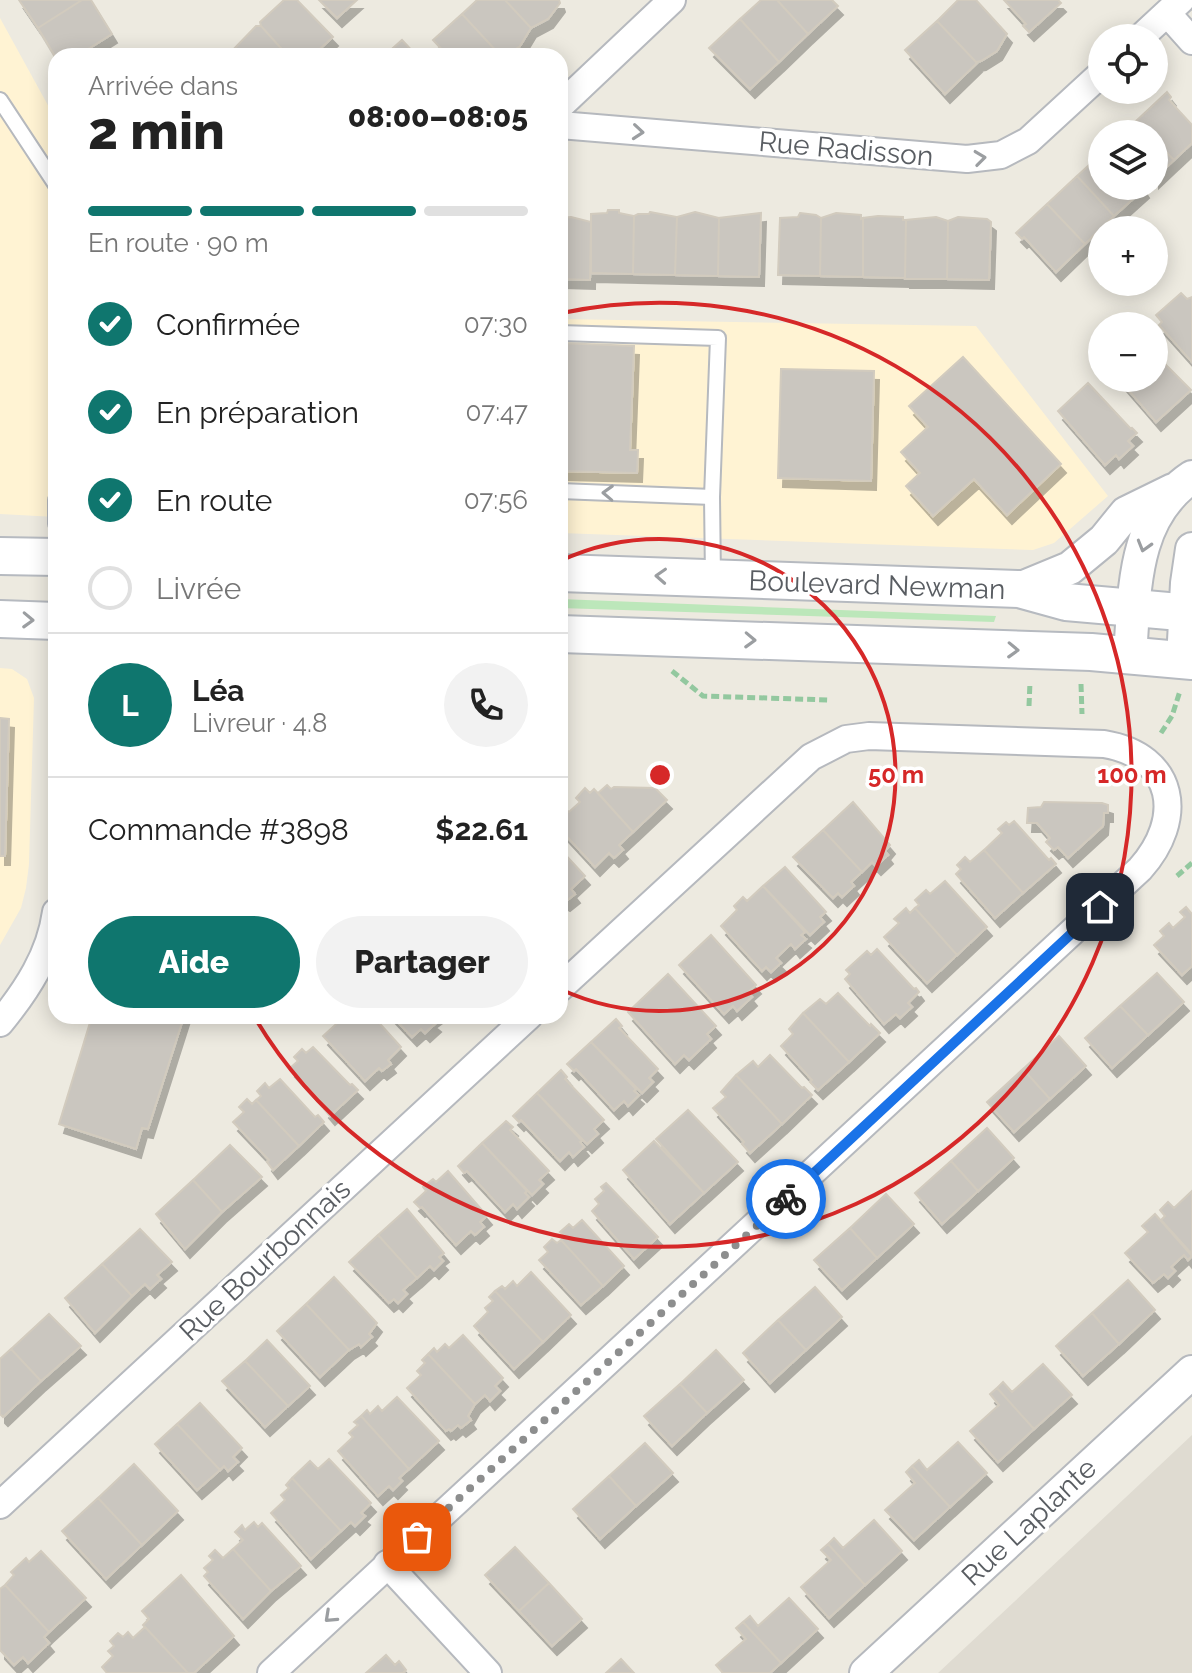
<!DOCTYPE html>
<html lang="fr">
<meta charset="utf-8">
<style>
:root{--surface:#fff;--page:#f2f2f2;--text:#222;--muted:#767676;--line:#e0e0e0;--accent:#0f766e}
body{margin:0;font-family:Raleway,sans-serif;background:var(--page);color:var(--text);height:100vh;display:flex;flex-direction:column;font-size:30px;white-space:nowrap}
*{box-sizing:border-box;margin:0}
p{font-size:26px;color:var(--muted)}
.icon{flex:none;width:44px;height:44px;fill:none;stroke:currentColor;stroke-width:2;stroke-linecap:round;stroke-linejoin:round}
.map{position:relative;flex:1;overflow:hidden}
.side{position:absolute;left:48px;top:48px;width:520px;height:976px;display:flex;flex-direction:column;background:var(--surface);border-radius:24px;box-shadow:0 4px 20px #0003}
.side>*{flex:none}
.controls{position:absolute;left:1088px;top:24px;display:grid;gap:16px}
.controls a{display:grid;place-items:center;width:80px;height:80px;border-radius:50%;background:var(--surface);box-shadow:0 4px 20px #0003;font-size:40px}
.pin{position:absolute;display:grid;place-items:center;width:68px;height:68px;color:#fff;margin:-34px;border-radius:16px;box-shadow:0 4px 12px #0006}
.courier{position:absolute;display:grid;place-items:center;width:80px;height:80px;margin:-40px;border:6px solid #1a73e8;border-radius:50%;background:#fff;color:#222;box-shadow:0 2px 10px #0007}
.headline em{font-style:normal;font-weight:800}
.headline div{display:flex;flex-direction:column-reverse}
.headline{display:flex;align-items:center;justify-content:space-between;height:136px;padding:0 40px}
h1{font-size:52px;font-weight:800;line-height:60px}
.bar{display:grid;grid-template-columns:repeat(4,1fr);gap:12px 8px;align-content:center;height:96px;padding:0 40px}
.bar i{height:10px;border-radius:6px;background:var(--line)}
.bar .current{background:var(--accent)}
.bar p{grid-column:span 4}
.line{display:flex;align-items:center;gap:20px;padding:0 40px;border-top:2px solid var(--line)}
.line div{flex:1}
.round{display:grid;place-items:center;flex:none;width:84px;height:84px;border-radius:42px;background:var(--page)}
ol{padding:0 40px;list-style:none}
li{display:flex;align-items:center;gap:24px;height:88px}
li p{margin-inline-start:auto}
li .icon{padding:8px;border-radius:50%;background:var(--accent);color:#fff;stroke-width:4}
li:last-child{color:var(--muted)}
li i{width:44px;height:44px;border:4px solid var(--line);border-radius:50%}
.button{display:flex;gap:16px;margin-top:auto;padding:16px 40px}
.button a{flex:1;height:92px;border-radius:48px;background:var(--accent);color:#fff;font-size:32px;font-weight:800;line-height:92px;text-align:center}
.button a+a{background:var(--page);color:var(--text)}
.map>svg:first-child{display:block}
</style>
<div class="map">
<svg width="1192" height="1673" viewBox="0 0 1192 1673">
<defs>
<filter id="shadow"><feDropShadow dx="5" dy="9" stdDeviation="0" flood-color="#0004"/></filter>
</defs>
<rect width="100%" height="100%" fill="#edeae0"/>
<path fill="#fff3d3" d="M 0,18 L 56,120 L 56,517 L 0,514 Z
M 560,319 L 976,326 L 1108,496 L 1054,543 L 1033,550 L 560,533 Z
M 0,668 L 12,669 L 27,679 L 34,698 L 29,864 L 26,888 L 21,908 L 0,945 Z"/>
<path fill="#dfdbd1" d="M 1192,1435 L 1192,1673 L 938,1673 L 1125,1498 Z"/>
<path fill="#bce7ba" d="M 560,599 L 996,616 L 994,622 L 560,608 Z"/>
<path fill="#cac6bf" stroke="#d2cbbe" stroke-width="2" filter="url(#shadow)" d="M 19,0 L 82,0 L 38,28 Z
M 82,0 L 91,0 L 112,34 L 77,56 L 56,58 L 38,28 Z
M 284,0 L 297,0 L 333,37 L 312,56 L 288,56 L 261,26 L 260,22 Z
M 319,0 L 357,0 L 337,18 Z
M 477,0 L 505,0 L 531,28 L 520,46 L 512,52 L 500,55 L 462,14 Z
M 505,0 L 559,0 L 560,3 L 548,19 L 531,28 Z
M 761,0 L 777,0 L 808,34 L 779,62 L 740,19 Z
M 777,0 L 832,0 L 838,6 L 808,34 Z
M 958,0 L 976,0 L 1007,34 L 997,51 L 981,61 L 976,62 L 937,21 Z
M 1004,0 L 1058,0 L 1061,3 L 1029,32 L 1023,26 L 1026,24 Z
M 462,14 L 500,55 L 448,56 L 433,40 Z
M 740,19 L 779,62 L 750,89 L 709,48 Z
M 937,21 L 977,63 L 945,94 L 905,50 Z
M 256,26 L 261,26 L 288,56 L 227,56 Z
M 402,40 L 417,56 L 384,56 Z
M 1167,92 L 1171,97 L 1169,100 L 1192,125 L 1192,143 L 1174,160 L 1154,140 L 1154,134 L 1148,134 L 1136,121 Z
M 1136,121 L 1148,134 L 1122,134 Z
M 1154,140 L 1174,160 L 1154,179 Z
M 1102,153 L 1102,186 L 1142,186 L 1144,189 L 1114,216 L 1077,176 Z
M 1077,176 L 1114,216 L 1085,244 L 1047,204 Z
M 1047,204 L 1085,244 L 1056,272 L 1024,237 L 1022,239 L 1016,233 Z
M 608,210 L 619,210 L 619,213 L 634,216 L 633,274 L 591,273 L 591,214 L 607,213 Z
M 650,212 L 677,217 L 675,275 L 633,274 L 634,216 L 638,214 L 649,214 Z
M 695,212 L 719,218 L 718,276 L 675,275 L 677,217 Z
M 761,213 L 759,277 L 718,276 L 719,218 Z
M 800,213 L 816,215 L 821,218 L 820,276 L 778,275 L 780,218 L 798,217 Z
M 836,213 L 861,215 L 861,219 L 863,218 L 863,277 L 820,276 L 821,218 Z
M 878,216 L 903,217 L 903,220 L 906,220 L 905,278 L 863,277 L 863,218 Z
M 571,217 L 591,222 L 590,280 L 560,279 L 560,218 Z
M 936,217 L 948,221 L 947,279 L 905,279 L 906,220 Z
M 958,217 L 987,219 L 991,222 L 989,280 L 947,279 L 948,221 Z
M 1181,293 L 1187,299 L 1192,297 L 1192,362 L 1159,325 L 1162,322 L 1156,315 Z
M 560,343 L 634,346 L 630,450 L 638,450 L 637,473 L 560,471 Z
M 1154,353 L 1191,390 L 1156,422 L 1118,378 L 1154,378 Z
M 963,357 L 1061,464 L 1007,515 L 974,479 L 933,516 L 906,486 L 920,473 L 901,452 L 928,427 L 909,406 Z
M 781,369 L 874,371 L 871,481 L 778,478 Z
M 1088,383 L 1131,429 L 1132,428 L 1137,433 L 1128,441 L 1133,446 L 1119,459 L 1116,455 L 1105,465 L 1058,411 Z
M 0,718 L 9,719 L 5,856 L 0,856 Z
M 607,785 L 611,789 L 614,787 L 655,788 L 667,800 L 633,832 L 598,793 Z
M 585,788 L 590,793 L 594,789 L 633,832 L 619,845 L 623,850 L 614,858 L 609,853 L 595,867 L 560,829 L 560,812 L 564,808 L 569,812 L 580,802 L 576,798 Z
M 853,802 L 890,845 L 885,851 L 888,855 L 876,866 L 872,862 L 862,872 L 823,830 Z
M 1044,802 L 1102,803 L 1108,805 L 1108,813 L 1104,813 L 1103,826 L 1068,858 L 1058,847 L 1054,850 L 1046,842 L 1050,838 L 1037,823 L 1027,823 L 1028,808 L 1041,807 Z
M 1014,821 L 1049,860 L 1051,858 L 1056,864 L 1023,893 L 984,850 L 1002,833 L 998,829 L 1006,822 L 1009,825 Z
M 823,830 L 862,872 L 851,882 L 854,886 L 842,897 L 838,893 L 833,898 L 793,857 Z
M 560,849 L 585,876 L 571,889 L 575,894 L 565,902 L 560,899 Z
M 984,850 L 1023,893 L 995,918 L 956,874 L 961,869 L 957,865 L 965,857 L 970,862 Z
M 785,867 L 826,912 L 820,917 L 824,922 L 810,935 L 763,886 Z
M 945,881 L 987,927 L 957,955 L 915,908 L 919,905 L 915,900 L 926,890 L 930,894 Z
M 763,886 L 805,932 L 801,935 L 806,939 L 795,949 L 791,944 L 776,958 L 781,963 L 771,972 L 766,967 L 762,971 L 721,926 L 737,910 L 734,906 L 743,897 L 747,901 Z
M 1186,907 L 1192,914 L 1192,966 L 1182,975 L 1154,945 L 1164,936 L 1160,931 L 1169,923 L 1173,928 L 1185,917 L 1180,912 Z
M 906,908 L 910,913 L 915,908 L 957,955 L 927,983 L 884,937 L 899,923 L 894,919 Z
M 711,935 L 756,985 L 748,992 L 752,997 L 737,1011 L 733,1006 L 724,1014 L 679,965 Z
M 877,949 L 914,989 L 916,988 L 919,992 L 908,1003 L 912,1007 L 900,1018 L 896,1014 L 884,1024 L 845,979 L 850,974 L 846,970 L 867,951 L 871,955 Z
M 1157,973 L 1184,1002 L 1148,1035 L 1120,1006 Z
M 668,974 L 716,1026 L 707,1034 L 711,1039 L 689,1060 L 684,1055 L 675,1064 L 628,1012 Z
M 838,993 L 870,1026 L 871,1024 L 880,1033 L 849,1062 L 803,1013 L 820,999 L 826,1004 Z
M 1120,1006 L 1148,1035 L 1112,1068 L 1085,1038 Z
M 803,1013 L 849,1062 L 818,1090 L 810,1082 L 812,1080 L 781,1046 L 793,1034 L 789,1029 Z
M 92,1016 L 184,1016 L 148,1129 L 142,1128 L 136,1149 L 59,1124 Z
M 345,1016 L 373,1016 L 401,1047 L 388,1060 L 391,1064 L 382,1071 L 379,1068 L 365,1081 L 323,1036 Z
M 392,1016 L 435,1016 L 431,1019 L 436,1023 L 425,1033 L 421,1029 L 412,1037 Z
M 616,1019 L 622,1026 L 619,1028 L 658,1069 L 649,1078 L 653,1082 L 642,1093 L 591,1042 Z
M 1059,1036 L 1086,1066 L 1050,1099 L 1023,1069 Z
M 591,1042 L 636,1089 L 634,1091 L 639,1095 L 628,1106 L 624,1101 L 614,1110 L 576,1069 L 574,1071 L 567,1064 Z
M 313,1047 L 350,1085 L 352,1084 L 358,1090 L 330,1116 L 324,1109 L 326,1107 L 290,1068 L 298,1061 L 294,1057 L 302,1049 L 306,1053 Z
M 770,1055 L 802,1088 L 804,1087 L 812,1095 L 782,1124 L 736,1075 L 753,1061 L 758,1067 Z
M 1023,1069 L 1050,1099 L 1014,1132 L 987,1102 Z
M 561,1070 L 567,1077 L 565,1079 L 604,1120 L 594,1129 L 598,1134 L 587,1144 L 537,1093 Z
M 736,1075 L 782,1124 L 750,1153 L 742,1144 L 744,1142 L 713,1108 L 726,1097 L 721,1092 Z
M 280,1079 L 315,1117 L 318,1115 L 324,1122 L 299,1146 L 256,1100 L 261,1096 L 257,1091 L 265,1083 L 269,1088 Z
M 537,1093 L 582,1141 L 580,1142 L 584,1147 L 573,1157 L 569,1152 L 560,1161 L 521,1120 L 519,1122 L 513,1116 Z
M 247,1099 L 252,1104 L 256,1100 L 299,1146 L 273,1170 L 267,1162 L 269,1160 L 233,1122 L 244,1112 L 239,1107 Z
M 688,1110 L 738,1162 L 704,1193 L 656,1139 Z
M 506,1121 L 513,1127 L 510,1130 L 549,1171 L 539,1180 L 543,1184 L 532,1195 L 482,1143 Z
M 987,1128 L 1014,1158 L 978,1191 L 951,1161 Z
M 654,1141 L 704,1193 L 670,1224 L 623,1170 Z
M 482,1143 L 527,1191 L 525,1193 L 529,1197 L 517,1209 L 513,1204 L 505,1212 L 467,1171 L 464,1173 L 458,1166 Z
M 230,1145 L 262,1177 L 222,1212 L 193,1180 Z
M 951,1161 L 978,1191 L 942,1224 L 915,1193 Z
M 448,1171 L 487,1216 L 480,1222 L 484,1227 L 475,1235 L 471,1231 L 456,1245 L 422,1207 L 420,1208 L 414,1202 L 426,1191 L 423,1187 L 433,1179 L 436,1182 Z
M 193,1180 L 222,1212 L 185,1249 L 156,1214 Z
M 606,1183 L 658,1237 L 634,1259 L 592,1211 L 599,1204 L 595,1199 L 604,1191 L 601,1187 Z
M 1192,1191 L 1192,1254 L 1161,1220 L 1165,1216 L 1160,1210 L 1168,1202 L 1174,1208 Z
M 886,1194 L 914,1224 L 877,1258 L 850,1228 Z
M 407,1209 L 444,1253 L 439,1257 L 443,1261 L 434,1270 L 430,1266 L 417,1278 L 378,1235 Z
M 1155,1214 L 1192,1256 L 1188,1260 L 1184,1255 L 1171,1267 L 1175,1271 L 1168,1278 L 1164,1274 L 1153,1283 L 1125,1253 L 1148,1232 L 1142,1226 Z
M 582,1220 L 624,1266 L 603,1286 L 561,1240 L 565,1236 L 560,1232 L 569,1224 L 573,1228 Z
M 850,1228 L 877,1258 L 842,1290 L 814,1260 Z
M 140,1229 L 172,1262 L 157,1275 L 161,1279 L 150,1289 L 145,1284 L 132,1296 L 102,1264 Z
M 378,1235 L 417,1278 L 403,1290 L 407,1294 L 398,1303 L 394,1299 L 389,1303 L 349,1262 Z
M 552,1239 L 557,1243 L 561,1240 L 603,1286 L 581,1305 L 539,1260 L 548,1252 L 544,1247 Z
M 102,1264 L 132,1296 L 95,1333 L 65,1298 Z
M 531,1272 L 571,1315 L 543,1342 L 495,1291 L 502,1286 L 505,1289 L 513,1281 L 517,1286 Z
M 334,1277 L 377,1323 L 369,1334 L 372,1337 L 361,1347 L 359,1344 L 349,1350 L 306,1304 Z
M 1128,1280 L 1155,1310 L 1119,1344 L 1092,1313 Z
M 815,1287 L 842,1317 L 806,1350 L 778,1320 Z
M 495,1291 L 543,1342 L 514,1369 L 474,1326 L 488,1312 L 485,1308 L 493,1301 L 489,1297 Z
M 306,1304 L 349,1350 L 320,1377 L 277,1331 Z
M 1092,1313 L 1119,1344 L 1083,1376 L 1056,1346 Z
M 49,1314 L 81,1346 L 41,1381 L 11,1349 Z
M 778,1320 L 806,1350 L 770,1383 L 743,1353 Z
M 463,1335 L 503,1378 L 495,1386 L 500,1391 L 490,1401 L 485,1395 L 475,1404 L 428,1354 L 434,1348 L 437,1352 L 445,1344 L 449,1348 Z
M 267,1340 L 310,1386 L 288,1406 L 245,1361 Z
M 11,1349 L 41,1381 L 3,1417 L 0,1414 L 0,1359 Z
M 716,1350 L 744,1380 L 707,1413 L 680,1384 Z
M 428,1354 L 475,1404 L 468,1416 L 471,1420 L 461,1428 L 458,1425 L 451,1431 L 449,1429 L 446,1431 L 407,1388 L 421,1375 L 417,1371 L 425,1363 L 422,1360 Z
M 245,1361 L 288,1406 L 265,1427 L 222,1381 Z
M 1043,1364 L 1072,1395 L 1034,1429 L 997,1388 L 1003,1382 L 1012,1392 Z
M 680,1384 L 707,1413 L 672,1446 L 644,1416 Z
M 997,1388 L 1034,1429 L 998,1462 L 970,1431 L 999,1405 L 990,1394 Z
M 397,1397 L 439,1441 L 409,1469 L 361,1416 L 367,1410 L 370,1414 L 378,1406 L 382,1411 Z
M 200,1403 L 242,1448 L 233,1457 L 238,1462 L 228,1471 L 224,1466 L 220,1470 L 177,1424 Z
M 361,1416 L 409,1469 L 399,1478 L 402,1481 L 393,1490 L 389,1486 L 378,1496 L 338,1451 L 353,1437 L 349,1433 L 358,1425 L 354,1422 Z
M 177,1424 L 220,1470 L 197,1490 L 155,1444 Z
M 958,1442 L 987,1473 L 950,1507 L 912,1466 L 919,1460 L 927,1470 Z
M 645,1443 L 673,1473 L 636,1506 L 609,1476 Z
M 329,1459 L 371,1503 L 361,1513 L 365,1516 L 355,1526 L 351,1522 L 341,1531 L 292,1478 L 310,1461 L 318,1469 Z
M 134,1464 L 178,1511 L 142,1545 L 98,1498 Z
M 912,1466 L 950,1507 L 914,1540 L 885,1510 L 915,1483 L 906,1472 Z
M 609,1476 L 636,1506 L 600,1539 L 573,1509 Z
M 292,1478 L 341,1531 L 311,1559 L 271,1513 L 285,1500 L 281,1495 L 289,1488 L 286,1485 Z
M 98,1498 L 142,1545 L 106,1579 L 62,1531 Z
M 874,1520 L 902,1551 L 865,1585 L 828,1544 L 834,1538 L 843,1548 Z
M 254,1522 L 258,1527 L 262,1523 L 301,1566 L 271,1591 L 233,1549 L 243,1540 L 235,1532 L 242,1525 L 245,1530 Z
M 828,1544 L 865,1585 L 829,1618 L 801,1587 L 831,1560 L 821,1550 Z
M 515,1547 L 549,1583 L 519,1611 L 485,1575 Z
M 233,1549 L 271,1591 L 243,1619 L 204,1576 L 208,1572 L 204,1568 L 213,1560 L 209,1556 L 215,1550 L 223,1558 Z
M 41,1551 L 86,1598 L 49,1632 L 5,1585 L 14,1575 L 11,1572 L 26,1558 L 29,1562 Z
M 181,1575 L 234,1636 L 194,1673 L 188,1673 L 143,1625 L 149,1619 L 142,1611 Z
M 549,1583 L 582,1619 L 552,1646 L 519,1611 Z
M 5,1585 L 49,1632 L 44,1637 L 49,1643 L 28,1663 L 23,1657 L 14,1665 L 0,1650 L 0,1589 Z
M 789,1598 L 818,1629 L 781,1663 L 743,1622 L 750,1616 L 758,1626 Z
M 743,1622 L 781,1663 L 770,1673 L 723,1673 L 716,1665 L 746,1639 L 736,1628 Z
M 145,1627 L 188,1673 L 107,1673 L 102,1667 L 113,1656 L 108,1651 L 114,1646 L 110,1641 L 118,1633 L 123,1637 L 128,1632 L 133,1638 Z
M 386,1655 L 395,1665 L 399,1661 L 406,1670 L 403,1673 L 366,1673 Z
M 621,1659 L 634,1673 L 606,1673 Z"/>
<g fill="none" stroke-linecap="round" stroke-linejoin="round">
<defs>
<path id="service" d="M 0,100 L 56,185
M 560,333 L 718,338 L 712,497 L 713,578
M 560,491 L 712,497
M 56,500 L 56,524"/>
<path id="minor" d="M 1167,13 L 1192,41
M 1140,38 L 1181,0
M 560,106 L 672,0
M 560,125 L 967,159 L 1001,155 L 1028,141 L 1102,73
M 0,1023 C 27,990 50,955 56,912
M 0,1505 L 529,1016
M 387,1564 L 488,1673
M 271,1673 L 1140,869 C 1185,819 1176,756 1104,744 L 869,736 L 846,739 L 811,757 L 560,988"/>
<path id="tertiary" d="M 1019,589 L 1070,568 L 1104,540 L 1126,513 L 1173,490
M 1130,655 C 1135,591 1132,517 1192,477
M 1183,660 L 1187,583 L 1192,549
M 866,1673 L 1192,1372"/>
<path id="secondary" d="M 0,556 L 56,557
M 560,573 L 1019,589 L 1066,602 L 1192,613
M 0,619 L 56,621
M 560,634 L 1091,652 L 1192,661"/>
</defs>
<use href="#service" stroke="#b6b9be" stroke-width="18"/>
<use href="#minor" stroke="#b6b9be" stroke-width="30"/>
<use href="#tertiary" stroke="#b6b9be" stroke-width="36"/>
<use href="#secondary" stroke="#b6bac0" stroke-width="40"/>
<path stroke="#93c89f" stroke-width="5" stroke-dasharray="8 4" stroke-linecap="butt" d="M 672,671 L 703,696 L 830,700
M 1081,684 L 1082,714
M 1029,706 L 1030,682
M 1161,733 L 1172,716 L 1180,691
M 1177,876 L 1192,863"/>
<use href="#service" stroke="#fff" stroke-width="14"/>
<use href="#minor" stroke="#fff" stroke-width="26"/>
<use href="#tertiary" stroke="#fff" stroke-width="32"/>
<use href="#secondary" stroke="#fff" stroke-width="36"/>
</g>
<defs><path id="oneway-chevron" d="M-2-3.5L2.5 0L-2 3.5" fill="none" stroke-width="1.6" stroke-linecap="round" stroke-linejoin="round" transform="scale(2)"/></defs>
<g stroke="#9b9ea1">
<use href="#oneway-chevron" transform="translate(638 132) rotate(5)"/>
<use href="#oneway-chevron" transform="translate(980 158) rotate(-7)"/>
<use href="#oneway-chevron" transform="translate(608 493) rotate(-178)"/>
<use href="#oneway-chevron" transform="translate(1144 546) rotate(106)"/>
<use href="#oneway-chevron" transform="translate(661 576) rotate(-177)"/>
<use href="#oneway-chevron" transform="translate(28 620) rotate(2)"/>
<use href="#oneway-chevron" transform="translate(750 640) rotate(2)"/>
<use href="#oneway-chevron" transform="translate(1013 650) rotate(2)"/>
<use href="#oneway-chevron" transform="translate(330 1617) rotate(137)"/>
</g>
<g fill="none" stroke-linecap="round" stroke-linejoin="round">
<path stroke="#8d8e8e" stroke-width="8" stroke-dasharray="0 14.4" d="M 417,1537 L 786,1199"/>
<path stroke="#1a73e8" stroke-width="10" d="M 786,1199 L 1100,907"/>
</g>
<g fill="none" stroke="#d62828" stroke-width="4">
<path d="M560 561A236 236 0 1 1 560 989"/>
<path d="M562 313A472 472 0 1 1 255 1018"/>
</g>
<g text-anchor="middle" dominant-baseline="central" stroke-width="7" stroke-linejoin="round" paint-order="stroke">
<g font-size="28" fill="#595d62" stroke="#fff">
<text transform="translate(846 149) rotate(5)">Rue Radisson</text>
<text transform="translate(877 585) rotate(2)">Boulevard Newman</text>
<text transform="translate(265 1260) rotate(-43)">Rue Bourbonnais</text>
<text transform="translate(1029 1522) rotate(-43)">Rue Laplante</text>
</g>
</g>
<circle cx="660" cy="775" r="12" fill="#d62828" stroke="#fff" stroke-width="4"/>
<g font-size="24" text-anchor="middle" font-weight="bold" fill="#d62828" stroke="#fff" stroke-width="7" stroke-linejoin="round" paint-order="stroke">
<text x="896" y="783">50 m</text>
<text x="1132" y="783">100 m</text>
</g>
</svg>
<div class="controls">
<a><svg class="icon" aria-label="locate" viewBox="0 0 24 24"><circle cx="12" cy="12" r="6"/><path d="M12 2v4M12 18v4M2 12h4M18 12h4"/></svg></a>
<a><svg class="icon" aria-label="layers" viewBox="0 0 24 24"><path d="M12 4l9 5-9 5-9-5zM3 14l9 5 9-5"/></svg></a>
<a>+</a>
<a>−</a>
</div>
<div class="pin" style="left:417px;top:1537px;background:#ea580c"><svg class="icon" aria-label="bag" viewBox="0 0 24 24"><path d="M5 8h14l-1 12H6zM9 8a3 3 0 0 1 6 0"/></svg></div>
<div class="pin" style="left:1100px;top:907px;background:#1f2937"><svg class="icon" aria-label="home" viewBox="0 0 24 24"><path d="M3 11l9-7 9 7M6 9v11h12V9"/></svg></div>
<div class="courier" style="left:786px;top:1199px"><svg class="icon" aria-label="bike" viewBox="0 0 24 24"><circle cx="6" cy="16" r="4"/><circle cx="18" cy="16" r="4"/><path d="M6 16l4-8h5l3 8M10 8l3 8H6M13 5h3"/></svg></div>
<section class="side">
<div class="headline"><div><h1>2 min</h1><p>Arrivée dans</p></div><em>08:00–08:05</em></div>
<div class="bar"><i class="current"></i><i class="current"></i><i class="current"></i><i></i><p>En route · 90 m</p></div>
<ol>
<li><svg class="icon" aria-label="check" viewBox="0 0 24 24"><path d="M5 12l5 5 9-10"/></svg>Confirmée<p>07:30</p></li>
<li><svg class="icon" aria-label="check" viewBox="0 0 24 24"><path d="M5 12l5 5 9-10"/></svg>En préparation<p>07:47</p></li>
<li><svg class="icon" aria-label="check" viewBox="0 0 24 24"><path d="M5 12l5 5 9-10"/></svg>En route<p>07:56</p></li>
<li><i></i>Livrée</li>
</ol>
<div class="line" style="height:144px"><b class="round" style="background:var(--accent);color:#fff">L</b><div><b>Léa</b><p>Livreur · 4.8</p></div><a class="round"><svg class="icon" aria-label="phone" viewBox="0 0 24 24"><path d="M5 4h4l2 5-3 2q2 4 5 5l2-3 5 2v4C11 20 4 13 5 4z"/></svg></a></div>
<div class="line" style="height:104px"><div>Commande #3898</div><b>$22.61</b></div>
<div class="button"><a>Aide</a><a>Partager</a></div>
</section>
</div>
